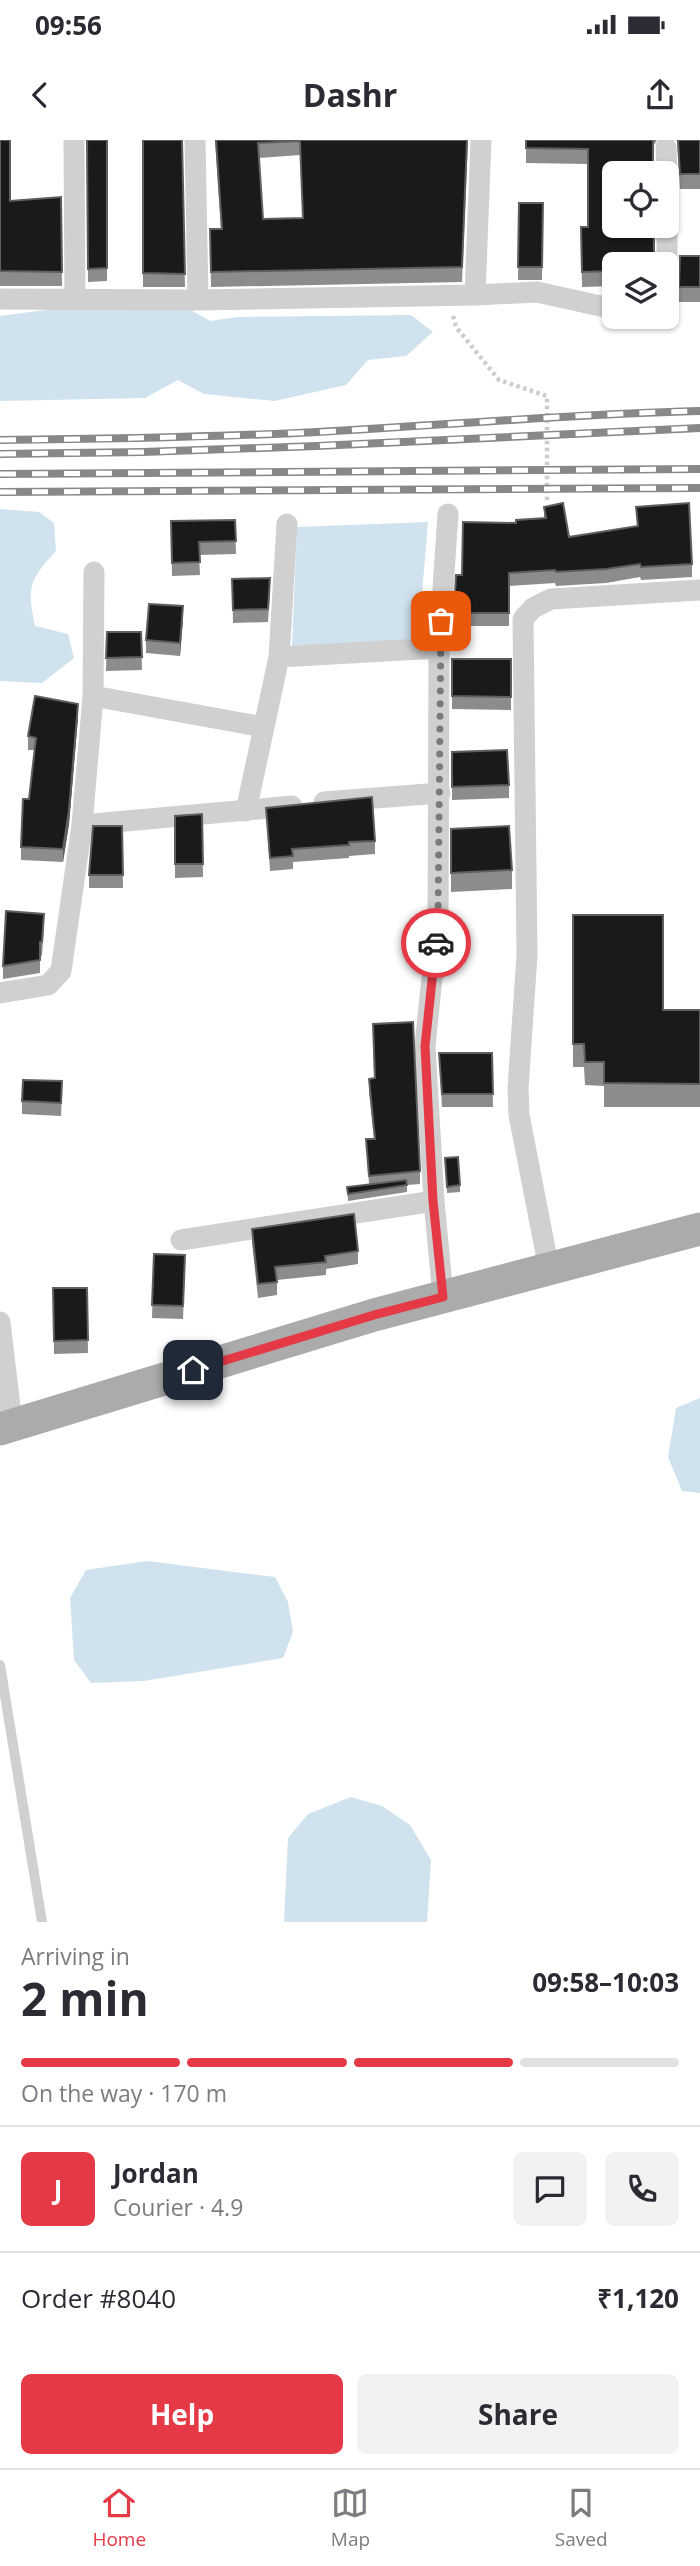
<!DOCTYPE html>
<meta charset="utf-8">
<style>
:root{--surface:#fff;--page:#f2f2f3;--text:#2b2b33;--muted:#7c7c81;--line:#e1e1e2;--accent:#e63946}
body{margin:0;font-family:"Open Sans",sans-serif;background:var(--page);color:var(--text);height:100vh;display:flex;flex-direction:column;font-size:26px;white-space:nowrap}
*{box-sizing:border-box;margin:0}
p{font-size:23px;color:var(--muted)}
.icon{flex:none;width:38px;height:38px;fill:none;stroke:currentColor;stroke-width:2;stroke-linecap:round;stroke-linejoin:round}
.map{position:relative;height:1782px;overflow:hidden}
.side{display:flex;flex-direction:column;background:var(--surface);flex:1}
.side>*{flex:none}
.buttons{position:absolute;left:602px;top:21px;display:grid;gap:14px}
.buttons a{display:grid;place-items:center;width:77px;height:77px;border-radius:10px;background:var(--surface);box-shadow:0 2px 5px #0004;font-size:35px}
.pin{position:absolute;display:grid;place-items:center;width:60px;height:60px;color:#fff;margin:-30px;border-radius:14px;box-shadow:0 4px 10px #0006}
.courier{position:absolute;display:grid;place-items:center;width:70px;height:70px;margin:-35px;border:5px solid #e63946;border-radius:50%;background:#fff;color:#222;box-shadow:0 2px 9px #0007}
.summary em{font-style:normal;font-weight:700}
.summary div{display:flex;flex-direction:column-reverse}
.summary{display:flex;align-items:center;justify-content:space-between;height:119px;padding:0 21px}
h1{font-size:46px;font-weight:700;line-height:52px}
.bar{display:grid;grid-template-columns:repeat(4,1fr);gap:10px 7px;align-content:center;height:84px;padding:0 21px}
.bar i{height:9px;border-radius:5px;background:var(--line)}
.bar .selected{background:var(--accent)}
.bar p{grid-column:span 4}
.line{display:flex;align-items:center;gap:18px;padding:0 21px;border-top:2px solid var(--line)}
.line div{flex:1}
.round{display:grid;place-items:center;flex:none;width:74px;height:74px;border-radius:10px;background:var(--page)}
.cta{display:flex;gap:14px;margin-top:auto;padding:14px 21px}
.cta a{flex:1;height:80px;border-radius:10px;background:var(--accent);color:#fff;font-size:28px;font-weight:700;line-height:80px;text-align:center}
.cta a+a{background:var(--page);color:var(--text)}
.status{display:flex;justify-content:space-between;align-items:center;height:49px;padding:0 35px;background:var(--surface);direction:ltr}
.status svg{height:19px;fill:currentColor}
header{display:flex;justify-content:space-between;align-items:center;height:91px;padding:0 21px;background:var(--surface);font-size:32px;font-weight:700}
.dock{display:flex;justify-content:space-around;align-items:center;height:98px;border-top:2px solid var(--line);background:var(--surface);font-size:19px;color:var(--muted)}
.dock a{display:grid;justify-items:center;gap:4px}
.dock .selected{color:var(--accent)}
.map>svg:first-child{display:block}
</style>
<div class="status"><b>09:56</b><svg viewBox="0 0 49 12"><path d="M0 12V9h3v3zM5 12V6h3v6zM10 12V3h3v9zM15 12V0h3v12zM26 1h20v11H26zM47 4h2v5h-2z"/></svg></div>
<header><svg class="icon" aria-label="back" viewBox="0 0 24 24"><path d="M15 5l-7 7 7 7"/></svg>Dashr<svg class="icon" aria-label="share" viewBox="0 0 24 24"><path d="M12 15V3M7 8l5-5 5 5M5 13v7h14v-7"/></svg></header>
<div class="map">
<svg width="700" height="1782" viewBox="0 0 700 1782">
<rect width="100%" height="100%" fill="#fff"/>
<path fill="#cfe2ee" d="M 184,166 L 210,181 L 237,177 L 411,175 L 433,192 L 406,216 L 368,220 L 346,245 L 275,261 L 204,254 L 178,240 L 145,258 L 0,261 L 0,176 L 68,167 Z
M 0,369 L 39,372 L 54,383 L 56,411 C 29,440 27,448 35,486 L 68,494 L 74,518 L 42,543 L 0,541 Z
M 428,382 L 418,502 L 292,506 L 297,387 Z
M 700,1258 L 700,1353 L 682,1351 L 668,1317 L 676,1268 Z
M 147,1421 L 275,1437 L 288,1462 L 293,1492 L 283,1518 L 144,1541 L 91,1543 L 74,1520 L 70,1458 L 86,1430 Z
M 351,1657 L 382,1666 L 410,1685 L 431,1720 L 427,1782 L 284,1782 L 288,1698 L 308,1674 Z"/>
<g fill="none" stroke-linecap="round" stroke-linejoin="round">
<path stroke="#cdcdcd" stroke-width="4.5" stroke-dasharray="3.5 3.5" stroke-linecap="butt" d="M 453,176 L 456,187 L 499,240 L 547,256 L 547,360"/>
<path stroke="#d0d0d0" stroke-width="10" d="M 0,1525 L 42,1782"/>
<path stroke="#d0d0d0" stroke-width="21" d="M 74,0 L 75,160
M 195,0 L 198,160 L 475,155 L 537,152 L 614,169
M 666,7 L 667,33
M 667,36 L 667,129
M 475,155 L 481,0
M 0,159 L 198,160
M 279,517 L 439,508
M 93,556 L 264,587
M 324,662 L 440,653
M 246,671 L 279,517 L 287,384
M 82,685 L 292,666
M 0,853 L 48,845 L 61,831 L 82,685 L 93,556 L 94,432
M 181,1100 L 434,1061
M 549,1129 L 519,975 L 518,948 L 527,815 L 523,479 L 533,468 L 551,459 L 700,450
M 443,1157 L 434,1061 L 425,906 L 438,779 L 439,508 L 448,374
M 0,1182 L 12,1284"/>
<path stroke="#ababab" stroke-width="33" d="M 0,1289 L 374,1175 L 700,1089"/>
<defs>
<path id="rail" d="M 0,300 C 106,299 212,297 318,292 C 446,285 573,274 700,271
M 0,314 L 143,312 L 317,306 L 700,288
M 0,334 L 700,329
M 0,352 L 700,348"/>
</defs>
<use href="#rail" stroke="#888" stroke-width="8"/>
<use href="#rail" stroke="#fff" stroke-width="5" stroke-dasharray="16" stroke-linecap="butt"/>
</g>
<path fill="#8c8c8c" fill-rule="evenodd" d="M 0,0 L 10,61 L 61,57 L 62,146 L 0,146 Z
M 87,0 L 107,0 L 107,141 L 88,142 Z
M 143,0 L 182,0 L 185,147 L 143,147 Z
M 215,0 L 468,0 L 462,142 L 211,147 L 210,89 L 221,89 ZM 300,15 L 303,78 L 263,79 L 259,18 Z
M 526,0 L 657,0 L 653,7 L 614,124 L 614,146 L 582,147 L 581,87 L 588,87 L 588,24 L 526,23 Z
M 676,0 L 700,0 L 700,49 L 680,49 L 677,1 Z
M 519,63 L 543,63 L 542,140 L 518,140 Z
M 700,116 L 700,162 L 679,162 L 679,147 Z
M 544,367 L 569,397 L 637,386 L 636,367 L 692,424 L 692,437 L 641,440 L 640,437 L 606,443 L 556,446 L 555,443 L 509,446 L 509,486 L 454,486 L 454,473 L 462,435 L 516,383 L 544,378 Z
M 235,380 L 236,414 L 199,415 L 200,435 L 172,436 L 171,381 Z
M 232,439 L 270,452 L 268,482 L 233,483 Z
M 183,479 L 180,516 L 146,513 L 146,500 Z
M 107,492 L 141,492 L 142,530 L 106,531 Z
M 452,519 L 511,519 L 511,570 L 452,569 Z
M 78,577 L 69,684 L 63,722 L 21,720 L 21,707 L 29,659 L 34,610 L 28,610 L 28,596 Z
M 452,612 L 509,645 L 509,658 L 452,660 Z
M 266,668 L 375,701 L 375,714 L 349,716 L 349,718 L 293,722 L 293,729 L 270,731 Z
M 202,674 L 203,737 L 175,738 L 175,676 Z
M 122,686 L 123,748 L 89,748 L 89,735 Z
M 451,689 L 512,730 L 512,749 L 451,752 Z
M 573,775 L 663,870 L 700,870 L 700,967 L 604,967 L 604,946 L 585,945 L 584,927 L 573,927 Z
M 44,787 L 42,816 L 40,815 L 40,833 L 3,839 L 3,826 Z
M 373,884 L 420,1031 L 420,1044 L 407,1045 L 407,1052 L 348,1061 L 347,1047 L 369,1044 L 366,999 L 374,999 L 369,952 L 369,939 L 374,938 Z
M 439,913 L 492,913 L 493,967 L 442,967 Z
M 62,954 L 61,976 L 22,974 L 22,961 Z
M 445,1018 L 460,1045 L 460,1052 L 447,1053 Z
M 252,1089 L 358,1111 L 358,1124 L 326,1129 L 326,1135 L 277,1140 L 277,1155 L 258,1158 L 252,1102 Z
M 154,1114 L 185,1128 L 183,1179 L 152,1178 Z
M 53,1148 L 87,1148 L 88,1213 L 54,1214 Z"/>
<path fill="#5f5f5f" d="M 183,466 L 183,479 L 180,516 L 180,503 Z
M 78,564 L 78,577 L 69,684 L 63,722 L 63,709 Z"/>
<path fill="#1a1a1a" stroke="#5f5f5f" stroke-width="2" fill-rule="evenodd" d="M 0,0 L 10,0 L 10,61 L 61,57 L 62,132 L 0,131 Z
M 87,0 L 107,0 L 107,128 L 88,129 Z
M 143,0 L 182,0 L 185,134 L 143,133 Z
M 216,0 L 467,0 L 462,127 L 211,132 L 210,89 L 222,89 ZM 300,1 L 303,78 L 263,79 L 258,3 Z
M 526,0 L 653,0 L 653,33 L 614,33 L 614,86 L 654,86 L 654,124 L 614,124 L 614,131 L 582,132 L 581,87 L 588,87 L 588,9 L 526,8 Z
M 678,0 L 700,0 L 700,34 L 680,34 Z
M 519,63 L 543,63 L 542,127 L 518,127 Z
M 680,116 L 700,116 L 700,147 L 679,147 Z
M 563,363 L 569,397 L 638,386 L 636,367 L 689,363 L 692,424 L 641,427 L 640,424 L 606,429 L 556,432 L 555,430 L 509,433 L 509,473 L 454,473 L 456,435 L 462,435 L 463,382 L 516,383 L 516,380 L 546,378 L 544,367 Z
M 235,380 L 236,401 L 199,402 L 200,422 L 172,423 L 171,381 Z
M 270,438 L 268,469 L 233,470 L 232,439 Z
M 149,464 L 183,466 L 180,503 L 146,500 Z
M 107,492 L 141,492 L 142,517 L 106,518 Z
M 452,519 L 511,519 L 511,557 L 452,556 Z
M 35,556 L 78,564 L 69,670 L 63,709 L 21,707 L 23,659 L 29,659 L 36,598 L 28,596 Z
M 507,610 L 509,645 L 452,647 L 452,612 Z
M 372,657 L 375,701 L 349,702 L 349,705 L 292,709 L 293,716 L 270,718 L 266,668 Z
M 202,674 L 203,724 L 175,724 L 175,676 Z
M 93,686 L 122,686 L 123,735 L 89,735 Z
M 509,686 L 512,730 L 451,733 L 451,689 Z
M 6,771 L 44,774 L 42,802 L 40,802 L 40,820 L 3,826 Z
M 573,775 L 663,775 L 663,870 L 700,870 L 700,944 L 604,943 L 604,922 L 585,922 L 584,904 L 573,904 Z
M 413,882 L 420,1031 L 369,1036 L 366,999 L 375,999 L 369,939 L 375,938 L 373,884 Z
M 439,913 L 492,913 L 493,954 L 442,954 Z
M 23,940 L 62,941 L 61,963 L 22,961 Z
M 458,1017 L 460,1045 L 447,1047 L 445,1018 Z
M 406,1040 L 407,1045 L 348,1054 L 347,1047 Z
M 354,1074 L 358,1111 L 325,1116 L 326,1122 L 275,1127 L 277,1142 L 258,1144 L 252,1089 Z
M 154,1114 L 185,1115 L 183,1166 L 152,1165 Z
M 53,1148 L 87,1148 L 88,1200 L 54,1201 Z"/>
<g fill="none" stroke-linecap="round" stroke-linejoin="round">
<path stroke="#7a7a7a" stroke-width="7" stroke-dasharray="0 12.6" d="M 436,803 L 438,779 L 441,481"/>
<path stroke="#e63946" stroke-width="9" d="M 193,1230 L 374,1175 L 443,1157 L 433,1061 L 425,906 L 436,803"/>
</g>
</svg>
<div class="buttons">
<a><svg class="icon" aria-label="locate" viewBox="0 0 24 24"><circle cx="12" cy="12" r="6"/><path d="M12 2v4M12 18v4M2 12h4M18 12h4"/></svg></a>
<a><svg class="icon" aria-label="layers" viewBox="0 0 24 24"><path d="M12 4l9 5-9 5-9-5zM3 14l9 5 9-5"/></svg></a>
</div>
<div class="pin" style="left:441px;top:481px;background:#ea580c"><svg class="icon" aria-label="bag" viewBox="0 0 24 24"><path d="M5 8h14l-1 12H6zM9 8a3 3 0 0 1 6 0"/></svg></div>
<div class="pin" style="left:193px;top:1230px;background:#1f2937"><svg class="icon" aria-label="home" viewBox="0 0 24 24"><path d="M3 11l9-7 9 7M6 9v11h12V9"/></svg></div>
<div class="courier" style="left:436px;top:803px"><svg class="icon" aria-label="car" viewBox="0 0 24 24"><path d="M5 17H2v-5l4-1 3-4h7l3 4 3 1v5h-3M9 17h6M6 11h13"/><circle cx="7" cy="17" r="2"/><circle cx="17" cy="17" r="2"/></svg></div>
</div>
<section class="side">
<div class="summary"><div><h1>2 min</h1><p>Arriving in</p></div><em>09:58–10:03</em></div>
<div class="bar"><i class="selected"></i><i class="selected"></i><i class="selected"></i><i></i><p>On the way · 170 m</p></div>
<div class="line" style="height:126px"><b class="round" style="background:var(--accent);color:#fff">J</b><div><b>Jordan</b><p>Courier · 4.9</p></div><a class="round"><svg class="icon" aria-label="chat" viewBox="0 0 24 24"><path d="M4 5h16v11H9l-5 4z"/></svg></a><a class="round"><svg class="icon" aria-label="phone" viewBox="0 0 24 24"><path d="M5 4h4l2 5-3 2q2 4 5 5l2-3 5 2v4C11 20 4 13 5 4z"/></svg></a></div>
<div class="line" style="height:91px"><div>Order #8040</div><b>₹1,120</b></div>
<div class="cta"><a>Help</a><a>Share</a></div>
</section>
<nav class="dock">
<a class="selected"><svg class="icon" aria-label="home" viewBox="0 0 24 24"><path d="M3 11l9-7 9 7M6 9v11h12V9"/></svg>Home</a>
<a><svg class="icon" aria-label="map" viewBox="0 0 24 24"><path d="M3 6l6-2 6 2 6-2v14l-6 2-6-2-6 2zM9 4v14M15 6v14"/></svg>Map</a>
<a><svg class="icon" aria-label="saved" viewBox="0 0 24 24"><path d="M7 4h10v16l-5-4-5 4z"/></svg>Saved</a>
</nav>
